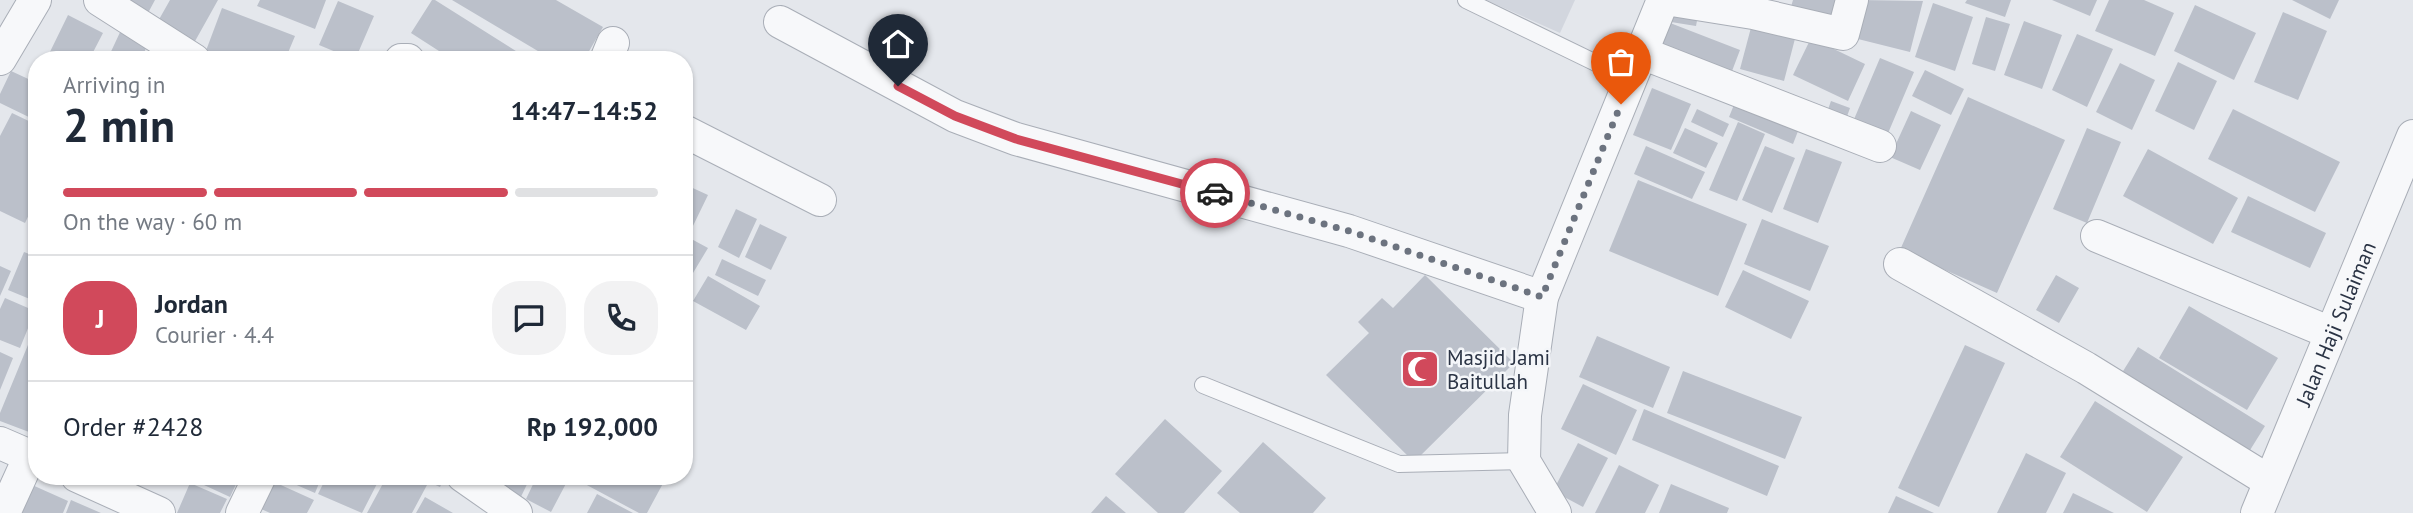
<!DOCTYPE html>
<meta charset="utf-8">
<style>
:root{--surface:#fff;--page:#f2f2f3;--text:#1f2937;--muted:#747a83;--line:#e0e1e3;--accent:#d1495b}
body{margin:0;font-family:"PT Sans",sans-serif;background:var(--page);color:var(--text);height:100vh;display:flex;flex-direction:column;font-size:26px;white-space:nowrap}
*{box-sizing:border-box;margin:0}
p{font-size:23px;color:var(--muted)}
.icon{flex:none;width:38px;height:38px;fill:none;stroke:currentColor;stroke-width:2;stroke-linecap:round;stroke-linejoin:round}
.map{position:relative;flex:1;overflow:hidden}
.drawer{position:absolute;left:28px;top:51px;width:665px;height:434px;display:flex;flex-direction:column;background:var(--surface);border-radius:28px;box-shadow:0 2px 5px #0004}
.drawer>*{flex:none}
.pin{position:absolute;display:grid;place-items:center;width:60px;height:60px;color:#fff;margin:-72px -30px;border-radius:50% 50% 50% 0;rotate:-45deg;box-shadow:0 0 7px #0007}
.pin .icon{rotate:45deg}
.courier{position:absolute;display:grid;place-items:center;width:70px;height:70px;margin:-35px;border:5px solid #d1495b;border-radius:50%;background:#fff;color:#222;box-shadow:0 2px 9px #0007}
.headline em{font-style:normal;font-weight:700}
.headline div{display:flex;flex-direction:column-reverse}
.headline{display:flex;align-items:center;justify-content:space-between;height:119px;padding:0 35px}
h1{font-size:46px;font-weight:700;line-height:52px}
.bar{display:grid;grid-template-columns:repeat(4,1fr);gap:10px 7px;align-content:center;height:84px;padding:0 35px}
.bar i{height:9px;border-radius:5px;background:var(--line)}
.bar .selected{background:var(--accent)}
.bar p{grid-column:span 4}
.line{display:flex;align-items:center;gap:18px;padding:0 35px;border-top:2px solid var(--line)}
.line div{flex:1}
.round{display:grid;place-items:center;flex:none;width:74px;height:74px;border-radius:28px;background:var(--page)}
.map>svg:first-child{display:block}
</style>
<div class="map">
<svg width="2413" height="513" viewBox="0 0 2413 513">
<rect width="100%" height="100%" fill="#e4e7ec"/>
<path fill="#d2d6de" d="M 1486,0 L 1575,0 L 1560,33 Z"/>
<path fill="#bbc0ca" d="M 124,0 L 155,0 L 148,13 Z
M 170,0 L 218,0 L 194,43 L 157,23 Z
M 260,0 L 326,0 L 315,29 L 257,6 Z
M 432,0 L 435,0 L 530,60 L 453,60 L 411,33 Z
M 452,0 L 556,0 L 603,27 L 584,60 L 553,60 Z
M 1793,0 L 1843,0 L 1835,30 L 1788,17 Z
M 1859,0 L 1923,1 L 1910,52 L 1850,37 Z
M 1967,0 L 2011,0 L 2005,17 L 1965,3 Z
M 2052,0 L 2097,0 L 2090,16 Z
M 2109,0 L 2144,0 L 2174,13 L 2155,56 L 2095,31 Z
M 2292,0 L 2339,0 L 2330,19 Z
M 338,1 L 374,16 L 355,60 L 319,45 Z
M 1674,1 L 1700,5 L 1696,26 L 1671,22 Z
M 1933,3 L 1973,17 L 1955,71 L 1915,57 Z
M 2195,5 L 2256,33 L 2234,80 L 2174,51 Z
M 222,8 L 295,36 L 285,60 L 212,60 L 204,56 Z
M 2283,12 L 2327,31 L 2298,100 L 2254,82 Z
M 68,15 L 103,33 L 89,60 L 46,60 Z
M 1986,17 L 2010,24 L 1995,71 L 1972,64 Z
M 1753,20 L 1797,31 L 1784,81 L 1740,69 Z
M 1665,21 L 1740,50 L 1729,79 L 1654,50 Z
M 2024,21 L 2062,35 L 2042,89 L 2004,75 Z
M 122,28 L 149,41 L 141,60 L 108,58 Z
M 2077,34 L 2113,49 L 2087,107 L 2052,90 Z
M 1811,38 L 1865,64 L 1848,101 L 1793,75 Z
M 1880,58 L 1914,72 L 1886,138 L 1852,124 Z
M 2178,62 L 2217,81 L 2194,130 L 2155,111 Z
M 2120,63 L 2155,80 L 2132,130 L 2096,112 Z
M 1925,70 L 1964,89 L 1951,115 L 1912,96 Z
M 11,71 L 37,83 L 37,121 L 0,103 L 0,94 Z
M 1652,88 L 1691,104 L 1671,150 L 1633,135 Z
M 1738,95 L 1802,121 L 1793,144 L 1729,117 Z
M 1968,97 L 2065,140 L 1997,293 L 1900,250 Z
M 1831,101 L 1850,108 L 1845,122 L 1826,115 Z
M 1697,109 L 1729,124 L 1723,137 L 1691,122 Z
M 2233,109 L 2340,162 L 2315,212 L 2208,159 Z
M 1911,111 L 1941,125 L 1920,170 L 1890,157 Z
M 12,113 L 37,125 L 37,198 L 25,223 L 0,211 L 0,136 Z
M 1738,122 L 1765,134 L 1737,201 L 1709,190 Z
M 1685,128 L 1718,143 L 1706,168 L 1673,153 Z
M 2087,128 L 2121,142 L 2087,223 L 2053,209 Z
M 1646,146 L 1705,172 L 1692,199 L 1634,174 Z
M 1765,146 L 1795,158 L 1772,213 L 1742,200 Z
M 1806,149 L 1842,162 L 1818,223 L 1783,209 Z
M 2148,149 L 2238,198 L 2213,244 L 2123,196 Z
M 1638,180 L 1747,224 L 1718,296 L 1609,251 Z
M 684,184 L 708,195 L 691,230 L 684,227 Z
M 2248,196 L 2326,233 L 2310,268 L 2231,232 Z
M 736,209 L 757,219 L 739,258 L 718,247 Z
M 1762,219 L 1829,246 L 1810,291 L 1744,264 Z
M 760,224 L 787,237 L 771,270 L 745,257 Z
M 684,235 L 708,248 L 684,288 Z
M 24,252 L 37,257 L 37,302 L 8,290 Z
M 722,259 L 766,280 L 758,296 L 715,275 Z
M 0,266 L 11,271 L 0,296 Z
M 1743,270 L 1809,301 L 1791,339 L 1725,307 Z
M 1425,275 L 1514,363 L 1414,462 L 1326,375 L 1369,333 L 1358,322 L 1382,298 L 1393,308 Z
M 2056,275 L 2079,288 L 2059,323 L 2036,310 Z
M 708,276 L 760,306 L 746,330 L 693,301 Z
M 5,298 L 35,311 L 20,348 L 0,340 L 0,309 Z
M 2189,306 L 2278,358 L 2247,410 L 2159,358 Z
M 37,323 L 37,412 L 29,432 L 0,421 L 0,413 Z
M 1597,336 L 1670,367 L 1653,408 L 1579,377 Z
M 1965,345 L 2005,363 L 1939,507 L 1898,488 Z
M 2138,347 L 2265,426 L 2247,455 L 2120,376 Z
M 0,352 L 13,358 L 0,390 Z
M 1683,371 L 1802,417 L 1785,459 L 1667,413 Z
M 1583,384 L 1637,410 L 1616,455 L 1561,429 Z
M 2095,401 L 2183,457 L 2147,512 L 2060,457 Z
M 1644,409 L 1779,466 L 1767,496 L 1632,440 Z
M 1165,419 L 1222,471 L 1184,513 L 1158,513 L 1115,474 Z
M 1263,442 L 1326,498 L 1313,513 L 1240,513 L 1217,493 Z
M 1578,443 L 1608,458 L 1583,507 L 1553,491 Z
M 2026,453 L 2066,473 L 2046,513 L 1997,513 Z
M 1619,465 L 1659,485 L 1645,513 L 1595,513 Z
M 208,476 L 240,476 L 230,497 L 204,485 Z
M 276,476 L 322,476 L 315,493 Z
M 327,476 L 381,476 L 362,513 L 318,494 Z
M 387,476 L 411,476 L 427,485 L 412,513 L 367,513 Z
M 416,476 L 445,476 L 440,487 Z
M 504,476 L 531,476 L 516,507 L 494,495 Z
M 537,476 L 667,476 L 647,513 L 639,513 L 570,476 L 551,512 L 526,499 Z
M 272,481 L 314,500 L 307,513 L 270,513 L 259,508 Z
M 190,483 L 227,499 L 220,513 L 177,513 Z
M 30,484 L 68,501 L 63,513 L 18,513 Z
M 1671,484 L 1729,508 L 1727,513 L 1659,513 Z
M 2073,493 L 2114,513 L 2063,513 Z
M 597,494 L 633,513 L 587,513 Z
M 1106,496 L 1126,513 L 1091,513 Z
M 1896,496 L 1934,513 L 1888,513 Z
M 425,497 L 453,513 L 416,513 Z
M 71,500 L 101,513 L 66,513 Z"/>
<g fill="none" stroke-linecap="round" stroke-linejoin="round">
<defs>
<path id="service" d="M 1466,0 L 1631,80
M 1203,385 L 1399,464 L 1524,461"/>
<g id="minor">
<path d="M 100,0 L 194,60"/>
<path d="M 1672,0 L 1753,13 L 1843,34 L 1852,0"/>
<path d="M 780,22 L 955,116 L 1016,139 L 1349,231 L 1542,297"/>
<path d="M 1642,53 L 1880,146"/>
<path d="M 0,59 L 35,0"/>
<path d="M 401,60 L 408,60"/>
<path d="M 606,60 L 613,43"/>
<path d="M 684,131 L 820,200"/>
<path d="M 2097,236 L 2331,333"/>
<path d="M 1900,264 L 2086,368 L 2269,481"/>
<path d="M 0,443 L 37,459"/>
<path d="M 77,476 L 159,513"/>
<path d="M 463,476 L 516,513"/>
<path d="M 4,513 L 30,456"/>
<path d="M 242,513 L 260,476"/>
<path d="M 1555,513 L 1524,461 L 1525,415 L 1542,297 L 1663,0"/>
<path id="s1" d="M 2257,513 L 2413,136"/>
</g>
</defs>
<use href="#service" stroke="#a9aeb7" stroke-width="18"/>
<use href="#minor" stroke="#a9aeb7" stroke-width="34"/>
<use href="#service" stroke="#f7f8fa" stroke-width="16"/>
<use href="#minor" stroke="#f7f8fa" stroke-width="32"/>
</g>
<g fill="none" stroke-linecap="round" stroke-linejoin="round">
<path stroke="#6c737f" stroke-width="7" stroke-dasharray="0 12.6" d="M 1215,193 L 1349,231 L 1542,297 L 1621,104"/>
<path stroke="#d1495b" stroke-width="9" d="M 898,86 L 955,116 L 1016,139 L 1215,193"/>
</g>
<defs>
<symbol id="mosque-square" viewBox="-11 -11 22 22"><rect x="-9" y="-9" width="18" height="18" rx="4" fill="#d1495b" stroke="#f4f6f9"/><path d="M3.5-4.9A6 6 0 1 0 3.5 4.9A5 5 0 1 1 3.5-4.9Z" fill="#fff"/></symbol>
</defs>
<g fill-rule="evenodd">
<use href="#mosque-square" x="1398" y="347" width="44" height="44"/>
</g>
<g text-anchor="middle" dominant-baseline="central" stroke-width="5" stroke-linejoin="round" paint-order="stroke">
<g font-size="21" fill="#2b3445" stroke="#f4f6f9">
<text stroke="none"><textPath href="#s1" startOffset="205">Jalan Haji Sulaiman</textPath></text>
</g>
<g font-size="21" fill="#2b3445" stroke="#f4f6f9" text-anchor="start">
<text x="1447" y="357">Masjid Jami<tspan x="1447" dy="24">Baitullah</tspan></text>
</g>
</g>
</svg>
<div class="pin" style="left:1621px;top:104px;background:#ea580c"><svg class="icon" aria-label="bag" viewBox="0 0 24 24"><path d="M5 8h14l-1 12H6zM9 8a3 3 0 0 1 6 0"/></svg></div>
<div class="pin" style="left:898px;top:86px;background:#1f2937"><svg class="icon" aria-label="home" viewBox="0 0 24 24"><path d="M3 11l9-7 9 7M6 9v11h12V9"/></svg></div>
<div class="courier" style="left:1215px;top:193px"><svg class="icon" aria-label="car" viewBox="0 0 24 24"><path d="M5 17H2v-5l4-1 3-4h7l3 4 3 1v5h-3M9 17h6M6 11h13"/><circle cx="7" cy="17" r="2"/><circle cx="17" cy="17" r="2"/></svg></div>
<section class="drawer">
<div class="headline"><div><h1>2 min</h1><p>Arriving in</p></div><em>14:47–14:52</em></div>
<div class="bar"><i class="selected"></i><i class="selected"></i><i class="selected"></i><i></i><p>On the way · 60 m</p></div>
<div class="line" style="height:126px"><b class="round" style="background:var(--accent);color:#fff">J</b><div><b>Jordan</b><p>Courier · 4.4</p></div><a class="round"><svg class="icon" aria-label="chat" viewBox="0 0 24 24"><path d="M4 5h16v11H9l-5 4z"/></svg></a><a class="round"><svg class="icon" aria-label="phone" viewBox="0 0 24 24"><path d="M5 4h4l2 5-3 2q2 4 5 5l2-3 5 2v4C11 20 4 13 5 4z"/></svg></a></div>
<div class="line" style="height:91px"><div>Order #2428</div><b>Rp 192,000</b></div>
</section>
</div>
